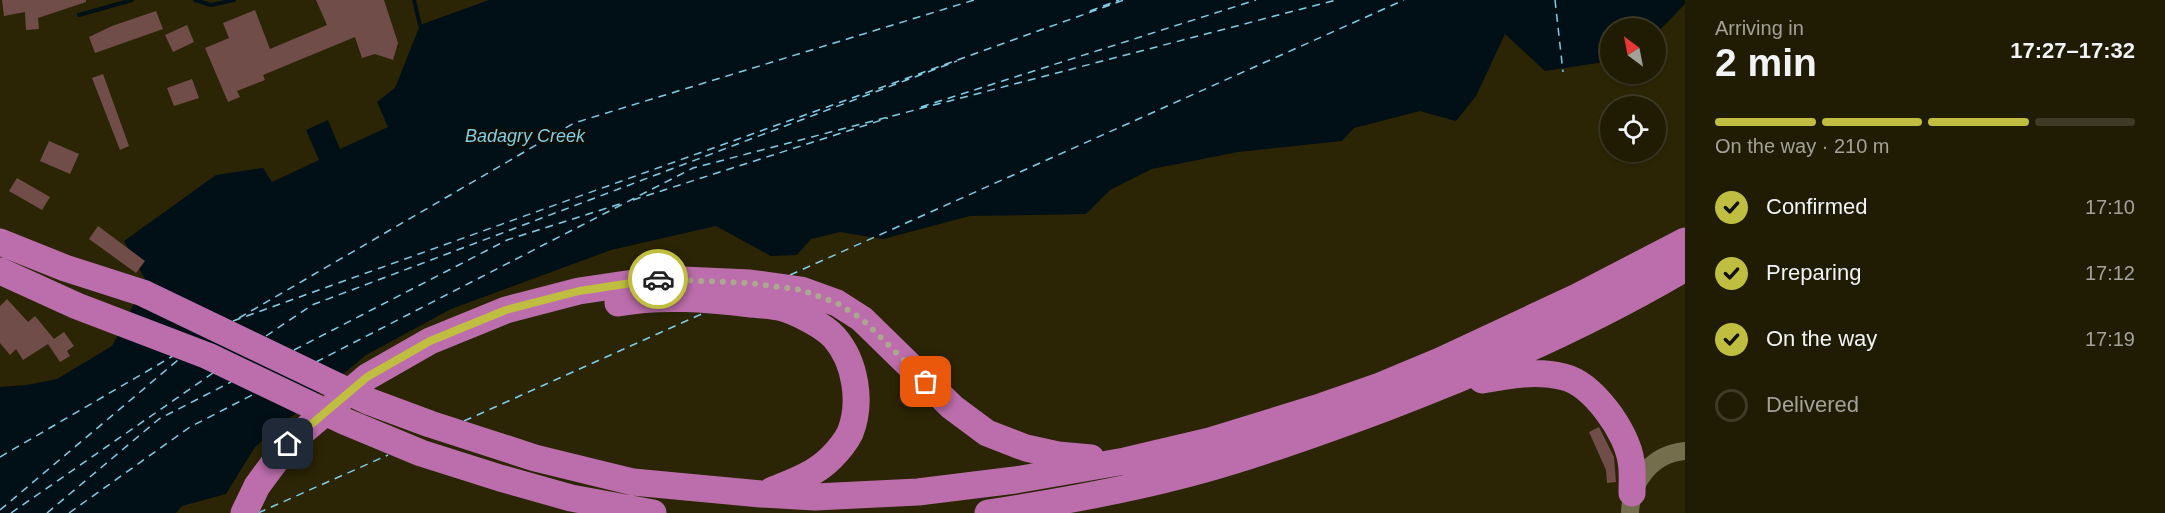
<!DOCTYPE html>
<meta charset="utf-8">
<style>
:root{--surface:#201c04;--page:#28250e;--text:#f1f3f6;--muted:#a2a19a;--line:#3d3a26;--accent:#c0be41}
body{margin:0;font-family:Helvetica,sans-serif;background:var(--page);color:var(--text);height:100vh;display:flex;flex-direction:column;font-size:22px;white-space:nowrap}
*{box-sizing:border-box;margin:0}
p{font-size:20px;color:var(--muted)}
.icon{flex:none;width:33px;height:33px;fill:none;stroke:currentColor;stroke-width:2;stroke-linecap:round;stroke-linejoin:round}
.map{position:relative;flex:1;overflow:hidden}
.details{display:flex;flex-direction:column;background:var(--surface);width:480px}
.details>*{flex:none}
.needle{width:39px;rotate:328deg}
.buttons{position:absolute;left:1600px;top:18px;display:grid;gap:12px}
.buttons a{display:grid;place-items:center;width:66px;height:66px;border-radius:50%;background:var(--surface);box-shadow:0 2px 4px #0004,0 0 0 2px var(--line);font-size:30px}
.pin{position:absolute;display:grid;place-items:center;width:51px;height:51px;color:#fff;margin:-26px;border-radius:12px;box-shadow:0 3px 9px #0006}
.courier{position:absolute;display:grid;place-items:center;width:60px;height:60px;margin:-30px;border:4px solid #c0be41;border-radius:50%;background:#fff;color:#222;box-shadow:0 2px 8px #0007}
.overview em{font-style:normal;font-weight:800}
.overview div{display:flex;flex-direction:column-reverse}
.overview{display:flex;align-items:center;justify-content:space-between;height:102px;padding:0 30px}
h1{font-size:39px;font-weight:800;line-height:45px}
.bar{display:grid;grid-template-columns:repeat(4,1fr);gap:9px 6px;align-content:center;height:72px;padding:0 30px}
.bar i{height:8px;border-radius:4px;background:var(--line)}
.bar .on{background:var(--accent)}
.bar p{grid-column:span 4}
ol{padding:0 30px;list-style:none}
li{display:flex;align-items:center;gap:18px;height:66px}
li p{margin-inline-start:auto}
li .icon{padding:6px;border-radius:50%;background:var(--accent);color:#111;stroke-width:4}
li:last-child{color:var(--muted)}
li i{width:33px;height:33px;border:3px solid var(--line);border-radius:50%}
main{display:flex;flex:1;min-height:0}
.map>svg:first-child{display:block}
</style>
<main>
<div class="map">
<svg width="1685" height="513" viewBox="0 0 1685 513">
<rect width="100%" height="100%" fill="#2b2505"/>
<path fill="#001016" d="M 489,0 L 1685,0 L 1685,4 L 1656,34 L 1656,28 L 1611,28 L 1611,61 L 1545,71 L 1505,34 L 1476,96 L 1456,121 L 1420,111 L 1354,128 L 1342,141 L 1238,152 L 1152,169 L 1110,190 L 1086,214 L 970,216 L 883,239 L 840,232 L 811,239 L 797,255 L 771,256 L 716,226 L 611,250 L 451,309 L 366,355 L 255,447 L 226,494 L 182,506 L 176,513 L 0,513 L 0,387 L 27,385 L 57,379 L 112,346 L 146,281 L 124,241 L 216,175 L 263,168 L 272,182 L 319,160 L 306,130 L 328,120 L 340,149 L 388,127 L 377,102 L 395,88 L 420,25 Z"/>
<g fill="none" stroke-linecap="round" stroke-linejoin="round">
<path stroke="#001016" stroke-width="4" d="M 195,0 L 211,5 L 234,0
M 414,0 L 420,25
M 79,15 L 132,0"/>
<path stroke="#82cde6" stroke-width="1.5" stroke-dasharray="8 6" stroke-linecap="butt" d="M 1555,0 L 1563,72
M 1090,11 L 1119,0
M 921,107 L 1256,0
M 633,200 L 888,118
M 790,275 L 1404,0
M 239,318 L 574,123 L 974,0
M 233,321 L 1124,0
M 266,336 L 312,305 L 957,61
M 294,350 L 507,240 L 623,203
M 316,362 L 693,168 L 1336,0
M 464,421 L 706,312
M 0,457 L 173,356
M 0,510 L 178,360
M 11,513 L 213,373
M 47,513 L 159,419 L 231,382
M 69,513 L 190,427 L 256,393
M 258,513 L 388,455"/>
</g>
<path fill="#714d49" d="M 2,0 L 86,0 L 86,2 L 38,18 L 39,29 L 26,30 L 25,12 L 4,16 Z
M 316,0 L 384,0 L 398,43 L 393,60 L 375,54 L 362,58 L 355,37 L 263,75 L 265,80 L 237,91 L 240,97 L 228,102 L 205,48 L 229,38 L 223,23 L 255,10 L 270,49 L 327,25 Z
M 156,11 L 163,29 L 95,53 L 89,37 L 112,26 Z
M 187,25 L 194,42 L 173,52 L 165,35 Z
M 103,74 L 129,146 L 120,150 L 92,78 Z
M 192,79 L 199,98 L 174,106 L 167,88 Z
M 49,141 L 79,154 L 70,174 L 40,161 Z
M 17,178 L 50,197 L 42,210 L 9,191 Z
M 98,226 L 145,261 L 136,273 L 89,239 Z
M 7,299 L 28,322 L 35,316 L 54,339 L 64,332 L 74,346 L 67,351 L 70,356 L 60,362 L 48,344 L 23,360 L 16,349 L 10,355 L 0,343 L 0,306 Z
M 1599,427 L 1614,457 L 1616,482 L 1607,483 L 1606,470 L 1589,432 Z"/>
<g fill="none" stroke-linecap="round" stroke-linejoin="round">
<path stroke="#746e4d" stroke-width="18" d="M 1630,513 C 1631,481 1652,454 1685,451"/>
<path stroke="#bc6eac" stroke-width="27" d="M 0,242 L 65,268 L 143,293 L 368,401 L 430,424 L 535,458 L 633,482 L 761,494 L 815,497 L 918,492 L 1015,480 L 1125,461 L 1210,441 L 1317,408 L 1380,386 L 1440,361 L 1577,297 L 1685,241
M 0,271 L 77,306 L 208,356 L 344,421 L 421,453 L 500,478 L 571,498 L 653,513
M 618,303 C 661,295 708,299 751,304 C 761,305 773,305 783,308 C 797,312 824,326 834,337 C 856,362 862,403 850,433 C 846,441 837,452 831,458 C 814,475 792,482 771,491
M 1482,380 C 1509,375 1537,370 1564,377 C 1593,384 1627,432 1631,461 C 1633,471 1632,482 1632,493
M 244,513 L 257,486 L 288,444 L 367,377 L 430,341 L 506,310 L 579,291 L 660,279 L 750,283 L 801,290 L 837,303 L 862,319 L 952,407 L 987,433 L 1026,448 L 1058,455 L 1091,458
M 988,513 C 1061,502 1134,489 1205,469 C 1266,452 1326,430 1385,408 C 1488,369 1590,324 1685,268"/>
</g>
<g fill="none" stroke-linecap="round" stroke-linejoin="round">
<path stroke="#aca890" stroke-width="6" stroke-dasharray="0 10.8" d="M 658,279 L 750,283 L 801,290 L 837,303 L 862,319 L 926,382"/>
<path stroke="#c0be41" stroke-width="8" d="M 288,444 L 367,377 L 430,341 L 506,310 L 579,291 L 658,279"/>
</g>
<g text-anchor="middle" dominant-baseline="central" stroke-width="4.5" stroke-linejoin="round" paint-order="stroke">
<g font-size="18" font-style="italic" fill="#82cde6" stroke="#110e03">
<text x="525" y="136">Badagry Creek</text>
</g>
</g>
</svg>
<div class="buttons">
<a><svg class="needle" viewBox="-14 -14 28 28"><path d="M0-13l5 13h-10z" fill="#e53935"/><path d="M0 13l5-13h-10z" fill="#a2a19a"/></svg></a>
<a><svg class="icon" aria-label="locate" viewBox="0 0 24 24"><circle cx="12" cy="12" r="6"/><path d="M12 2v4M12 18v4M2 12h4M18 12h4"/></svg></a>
</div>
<div class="pin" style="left:926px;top:382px;background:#ea580c"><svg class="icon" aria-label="bag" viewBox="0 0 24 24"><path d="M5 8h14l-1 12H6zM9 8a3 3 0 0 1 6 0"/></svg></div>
<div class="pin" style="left:288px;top:444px;background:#1f2937"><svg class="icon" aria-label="home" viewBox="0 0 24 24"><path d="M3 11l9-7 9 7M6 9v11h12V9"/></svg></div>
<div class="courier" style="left:658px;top:279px"><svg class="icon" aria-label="car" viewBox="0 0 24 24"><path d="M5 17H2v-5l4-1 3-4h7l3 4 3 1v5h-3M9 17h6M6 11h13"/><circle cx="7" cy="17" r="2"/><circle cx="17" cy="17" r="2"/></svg></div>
</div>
<section class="details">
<div class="overview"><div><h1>2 min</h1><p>Arriving in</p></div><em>17:27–17:32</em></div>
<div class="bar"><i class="on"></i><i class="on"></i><i class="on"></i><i></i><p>On the way · 210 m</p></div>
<ol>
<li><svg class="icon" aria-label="check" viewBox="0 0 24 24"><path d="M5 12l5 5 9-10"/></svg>Confirmed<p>17:10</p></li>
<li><svg class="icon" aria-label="check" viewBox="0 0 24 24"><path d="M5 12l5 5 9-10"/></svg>Preparing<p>17:12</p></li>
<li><svg class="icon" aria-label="check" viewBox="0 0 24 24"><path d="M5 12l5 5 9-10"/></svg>On the way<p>17:19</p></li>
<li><i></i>Delivered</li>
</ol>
</section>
</main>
